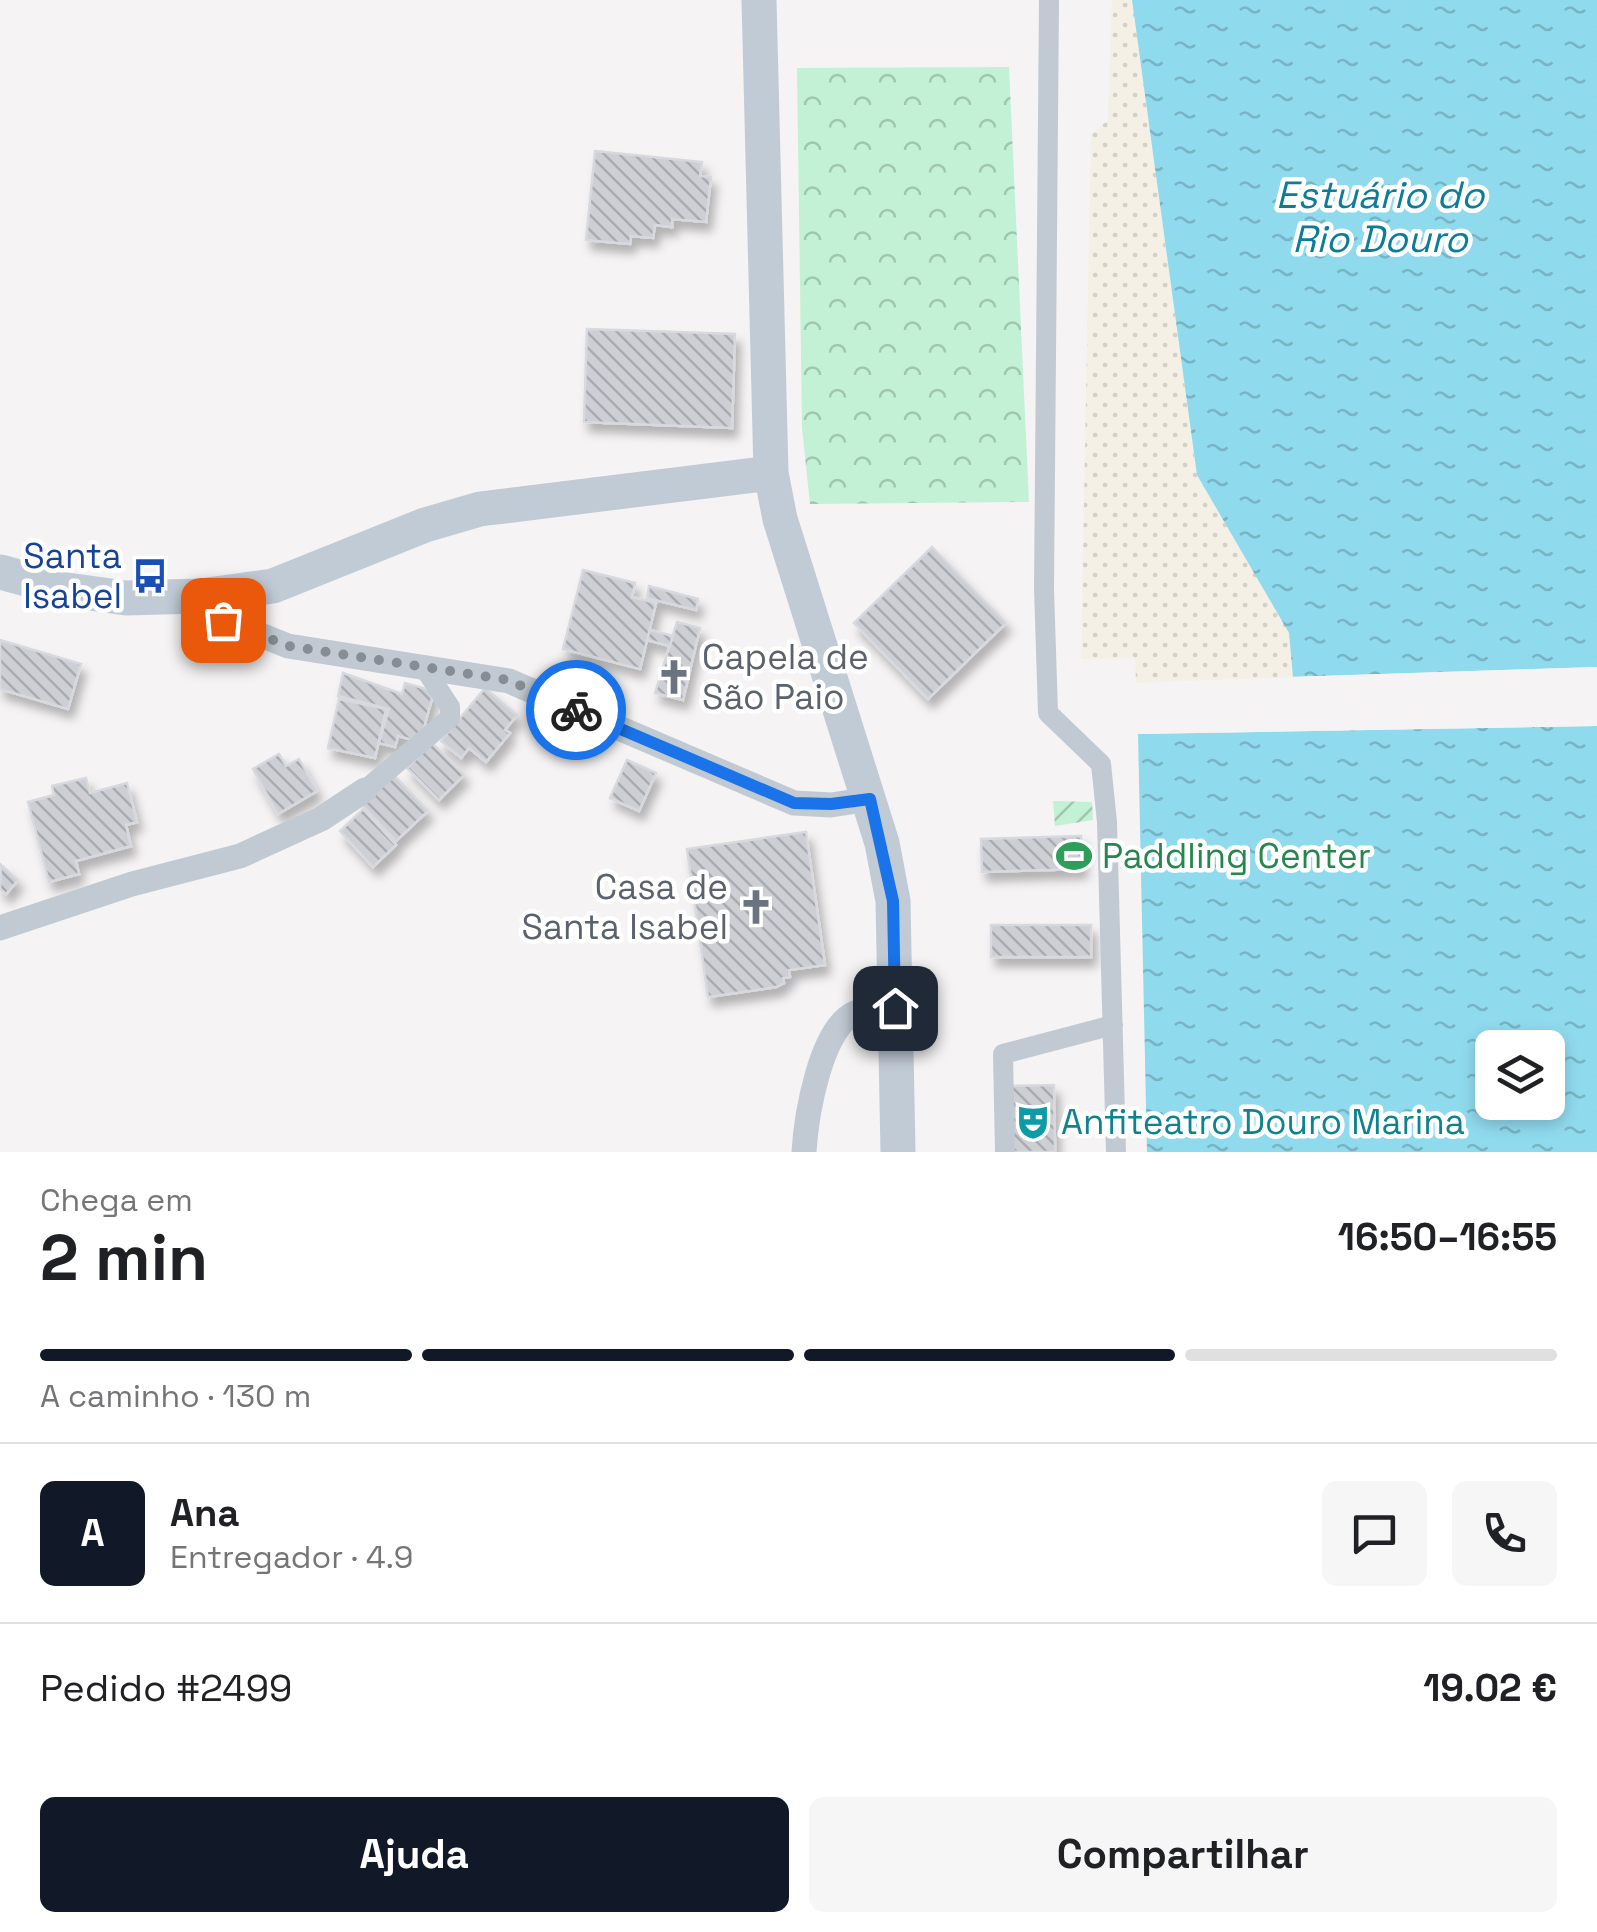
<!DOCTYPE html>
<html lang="pt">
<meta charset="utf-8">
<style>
:root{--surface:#fff;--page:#f6f6f6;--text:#202124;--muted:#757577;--line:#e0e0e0;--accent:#111827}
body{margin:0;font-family:"Space Grotesk",sans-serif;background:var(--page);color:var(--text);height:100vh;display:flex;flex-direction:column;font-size:38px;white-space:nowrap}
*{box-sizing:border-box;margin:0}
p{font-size:32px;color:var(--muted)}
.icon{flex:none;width:55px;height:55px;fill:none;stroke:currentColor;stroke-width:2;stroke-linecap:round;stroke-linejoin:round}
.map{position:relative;height:1152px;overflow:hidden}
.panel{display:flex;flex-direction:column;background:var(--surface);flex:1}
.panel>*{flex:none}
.fabs{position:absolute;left:1475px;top:1030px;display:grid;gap:20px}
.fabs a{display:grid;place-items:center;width:90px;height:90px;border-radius:15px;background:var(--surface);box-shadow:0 5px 15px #0003;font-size:50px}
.pin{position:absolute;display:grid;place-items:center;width:85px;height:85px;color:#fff;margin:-42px;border-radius:20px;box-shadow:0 5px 15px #0006}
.courier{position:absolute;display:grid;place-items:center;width:100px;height:100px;margin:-50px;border:8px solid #1a73e8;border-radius:50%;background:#fff;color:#222;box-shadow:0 2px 12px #0007}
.headline em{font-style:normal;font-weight:700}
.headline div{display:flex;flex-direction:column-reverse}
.headline{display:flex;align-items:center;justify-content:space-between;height:170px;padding:0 40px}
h1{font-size:65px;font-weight:700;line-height:75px}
.bar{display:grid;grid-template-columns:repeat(4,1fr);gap:15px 10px;align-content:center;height:120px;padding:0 40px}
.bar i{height:12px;border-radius:8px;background:var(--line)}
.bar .selected{background:var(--accent)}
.bar p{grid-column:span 4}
.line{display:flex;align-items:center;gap:25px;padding:0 40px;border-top:2px solid var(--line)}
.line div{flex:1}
.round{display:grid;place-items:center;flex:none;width:105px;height:105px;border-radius:15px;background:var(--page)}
.action{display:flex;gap:20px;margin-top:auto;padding:20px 40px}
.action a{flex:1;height:115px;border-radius:15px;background:var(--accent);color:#fff;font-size:40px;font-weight:700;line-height:115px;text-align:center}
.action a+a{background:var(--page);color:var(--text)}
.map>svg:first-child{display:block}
</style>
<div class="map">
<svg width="1597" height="1152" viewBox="0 0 1597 1152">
<defs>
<pattern id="forest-crowns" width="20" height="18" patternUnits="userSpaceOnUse" patternTransform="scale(2.5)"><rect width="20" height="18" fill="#c3f1d5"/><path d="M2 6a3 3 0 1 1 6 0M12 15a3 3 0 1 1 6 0" fill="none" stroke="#a0c6b0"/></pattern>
<pattern id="sand-dots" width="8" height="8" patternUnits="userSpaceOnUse" patternTransform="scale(2.5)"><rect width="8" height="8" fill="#f5f0e5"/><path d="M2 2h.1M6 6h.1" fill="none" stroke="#d4d0c7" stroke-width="1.8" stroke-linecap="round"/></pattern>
<pattern id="garden-furrows" width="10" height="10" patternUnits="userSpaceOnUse" patternTransform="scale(2.5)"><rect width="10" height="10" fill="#c3f1d5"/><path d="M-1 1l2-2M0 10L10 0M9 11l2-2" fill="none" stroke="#a0c6b0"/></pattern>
<pattern id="water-ripples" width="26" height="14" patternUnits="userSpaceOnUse" patternTransform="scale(2.5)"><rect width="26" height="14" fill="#90daee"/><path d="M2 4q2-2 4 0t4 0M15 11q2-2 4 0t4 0" fill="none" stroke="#78b4c4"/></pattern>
<pattern id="building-back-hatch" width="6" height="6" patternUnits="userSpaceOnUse" patternTransform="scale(2.5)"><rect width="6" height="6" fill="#cdcfd5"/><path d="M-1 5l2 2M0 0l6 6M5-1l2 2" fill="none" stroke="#a8abb0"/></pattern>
<filter id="shadow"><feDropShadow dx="5" dy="9" stdDeviation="5" flood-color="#0004"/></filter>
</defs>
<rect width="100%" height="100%" fill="#f5f3f3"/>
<path fill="url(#forest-crowns)" d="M 1009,67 L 1029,502 L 810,504 L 802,428 L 797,68 Z"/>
<path fill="url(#sand-dots)" d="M 1112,0 L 1132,0 L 1197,475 L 1290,633 L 1293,677 L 1136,683 L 1135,658 L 1081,659 L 1091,135 L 1108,120 Z"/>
<path fill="url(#garden-furrows)" d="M 1053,801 L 1092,802 L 1093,820 L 1055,826 Z"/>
<path fill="url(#water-ripples)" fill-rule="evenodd" d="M 1132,0 L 1597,0 L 1597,667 L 1293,677 L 1289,633 L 1197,475 Z
M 1597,726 L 1597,1152 L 1147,1152 L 1138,734 ZM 1492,1048 L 1548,1048 L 1548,1102 L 1492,1102 Z"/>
<path fill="#f5f3f3" d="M 1597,667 L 1597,672 L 1293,682 L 1288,677 Z
M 1597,721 L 1597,726 L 1138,734 L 1138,729 Z"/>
<path fill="url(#building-back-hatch)" stroke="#d7d9de" stroke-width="2.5" filter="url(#shadow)" d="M 595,151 L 702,162 L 700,176 L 711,177 L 706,222 L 672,219 L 672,227 L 655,225 L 653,238 L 631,236 L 630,244 L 586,240 Z
M 587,329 L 735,334 L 732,428 L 584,422 Z
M 932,547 L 1006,623 L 928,699 L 854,623 Z
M 583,570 L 635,583 L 632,597 L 656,603 L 640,669 L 563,649 Z
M 649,586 L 698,599 L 696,610 L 647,598 Z
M 677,622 L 700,628 L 683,700 L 655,693 Z
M 650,630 L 673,636 L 670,646 L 647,640 Z
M 0,640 L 81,664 L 68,709 L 0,689 Z
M 343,673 L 402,694 L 405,683 L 434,691 L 420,742 L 398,736 L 395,747 L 379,743 L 389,709 L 338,696 Z
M 485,688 L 517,715 L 505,730 L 510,733 L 486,762 L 469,748 L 461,758 L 441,741 Z
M 339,699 L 386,709 L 375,758 L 328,748 Z
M 432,743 L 464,775 L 439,800 L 407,768 Z
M 279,754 L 286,766 L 299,759 L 317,791 L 278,814 L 253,769 Z
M 627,760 L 656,773 L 639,811 L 610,798 Z
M 394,775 L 428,811 L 396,841 L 362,805 Z
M 86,778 L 90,793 L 127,783 L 137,822 L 126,825 L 131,846 L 76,861 L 79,874 L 49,882 L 28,802 L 54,795 L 52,786 Z
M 363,809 L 396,845 L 373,867 L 340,831 Z
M 806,832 L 825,965 L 789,970 L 790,977 L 783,978 L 784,983 L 776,987 L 708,997 L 687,849 Z
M 1081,836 L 1082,869 L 982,872 L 981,839 Z
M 1,865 L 18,880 L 6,894 L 0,889 Z
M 991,925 L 1091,925 L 1091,957 L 991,957 Z
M 1054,1085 L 1055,1152 L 1012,1152 L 1011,1086 Z"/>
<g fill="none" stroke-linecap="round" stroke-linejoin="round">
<path stroke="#c1cad2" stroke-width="20" d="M 1049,0 L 1044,589 L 1048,713 L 1101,764 L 1107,822 L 1116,1152
M 365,790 L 450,718 L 450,707 L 423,666
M 1005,1152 L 1003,1054 L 1113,1025"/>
<path stroke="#c1cad2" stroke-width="25" d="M 212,594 L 223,620 L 288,646 L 509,681 L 794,803 L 831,805 L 870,799
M 0,928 L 132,884 L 240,856 L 321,819 L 365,790
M 804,1152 C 806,1118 820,1028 855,1013 C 866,1008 884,1009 895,1008"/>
<path stroke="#c1cbd6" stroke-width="35" d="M 759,0 L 771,473 L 780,519 L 882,843 L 893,901 L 898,1152
M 0,572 L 67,590 L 126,598 L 200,596 L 273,586 L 425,525 L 480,509 L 771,473"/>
</g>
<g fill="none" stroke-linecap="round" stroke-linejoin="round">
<path stroke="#868d94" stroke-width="10" stroke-dasharray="0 18" d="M 223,620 L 288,646 L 508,680 L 576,710"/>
<path stroke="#1a73e8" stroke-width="12" d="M 576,710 L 794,803 L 831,804 L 870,799 L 893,901 L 895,1008"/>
</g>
<defs>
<symbol id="bus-bare" viewBox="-9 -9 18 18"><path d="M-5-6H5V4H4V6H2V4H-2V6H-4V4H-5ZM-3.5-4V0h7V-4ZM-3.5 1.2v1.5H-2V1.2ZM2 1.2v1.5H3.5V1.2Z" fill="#1a4fb4" stroke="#fff" stroke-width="2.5" paint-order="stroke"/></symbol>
<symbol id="church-bare" viewBox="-9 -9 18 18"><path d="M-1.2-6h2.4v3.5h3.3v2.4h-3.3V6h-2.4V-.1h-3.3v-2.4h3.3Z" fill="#6b7280" stroke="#fff" stroke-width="2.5" paint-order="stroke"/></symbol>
<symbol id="stadium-bare" viewBox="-9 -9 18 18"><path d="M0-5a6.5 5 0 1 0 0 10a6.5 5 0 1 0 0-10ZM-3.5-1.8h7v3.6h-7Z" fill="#2e9e5b" stroke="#fff" stroke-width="2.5" paint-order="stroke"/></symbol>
<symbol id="theatre-bare" viewBox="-9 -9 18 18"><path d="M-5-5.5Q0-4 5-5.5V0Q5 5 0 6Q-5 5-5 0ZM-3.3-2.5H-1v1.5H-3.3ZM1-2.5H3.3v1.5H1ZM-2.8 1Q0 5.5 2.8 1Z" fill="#0f9aa8" stroke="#fff" stroke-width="2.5" paint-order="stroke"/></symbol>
</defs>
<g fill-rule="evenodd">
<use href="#bus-bare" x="125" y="551" width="50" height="50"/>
<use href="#church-bare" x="649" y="652" width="50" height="50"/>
<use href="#stadium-bare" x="1049" y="831" width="50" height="50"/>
<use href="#church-bare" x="731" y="882" width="50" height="50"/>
<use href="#theatre-bare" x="1008" y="1097" width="50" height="50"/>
</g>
<g text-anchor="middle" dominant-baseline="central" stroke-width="9" stroke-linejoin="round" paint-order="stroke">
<g font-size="35" fill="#164399" stroke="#fff" text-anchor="end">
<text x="122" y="556">Santa<tspan x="122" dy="40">Isabel</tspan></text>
</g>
<g font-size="35" fill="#5b616d" stroke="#fff" text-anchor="start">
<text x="702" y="657">Capela de<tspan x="702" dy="40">São Paio</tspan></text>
<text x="728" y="887" text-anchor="end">Casa de<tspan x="728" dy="40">Santa Isabel</tspan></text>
</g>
<g font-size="35" fill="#27864d" stroke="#fff" text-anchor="start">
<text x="1102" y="856">Paddling Center</text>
</g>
<g font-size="35" fill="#0d838f" stroke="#fff" text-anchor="start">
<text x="1061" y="1122">Anfiteatro Douro Marina</text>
</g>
<g font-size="38" font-style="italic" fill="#0c7c9b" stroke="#fff">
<text x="1380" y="195">Estuário do<tspan x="1380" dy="44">Rio Douro</tspan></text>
</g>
</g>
</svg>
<div class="fabs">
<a><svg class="icon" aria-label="layers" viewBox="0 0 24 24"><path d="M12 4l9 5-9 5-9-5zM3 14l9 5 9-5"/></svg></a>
</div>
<div class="pin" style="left:223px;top:620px;background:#ea580c"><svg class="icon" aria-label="bag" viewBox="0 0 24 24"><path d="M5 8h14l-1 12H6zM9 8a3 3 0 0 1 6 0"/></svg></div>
<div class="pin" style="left:895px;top:1008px;background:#1f2937"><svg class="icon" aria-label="home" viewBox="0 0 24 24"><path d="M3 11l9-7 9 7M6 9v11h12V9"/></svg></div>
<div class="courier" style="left:576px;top:710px"><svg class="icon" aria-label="bike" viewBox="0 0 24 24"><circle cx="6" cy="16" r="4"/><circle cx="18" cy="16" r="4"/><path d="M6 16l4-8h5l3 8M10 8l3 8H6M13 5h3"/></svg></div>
</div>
<section class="panel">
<div class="headline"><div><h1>2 min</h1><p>Chega em</p></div><em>16:50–16:55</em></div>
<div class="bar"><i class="selected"></i><i class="selected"></i><i class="selected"></i><i></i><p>A caminho · 130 m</p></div>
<div class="line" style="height:180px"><b class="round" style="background:var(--accent);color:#fff">A</b><div><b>Ana</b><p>Entregador · 4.9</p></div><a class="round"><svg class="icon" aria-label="chat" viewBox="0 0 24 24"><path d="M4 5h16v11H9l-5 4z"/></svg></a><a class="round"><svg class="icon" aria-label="phone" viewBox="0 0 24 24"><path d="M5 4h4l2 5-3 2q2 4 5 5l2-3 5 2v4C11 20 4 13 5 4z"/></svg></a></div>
<div class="line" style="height:130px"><div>Pedido #2499</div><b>19.02 €</b></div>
<div class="action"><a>Ajuda</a><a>Compartilhar</a></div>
</section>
